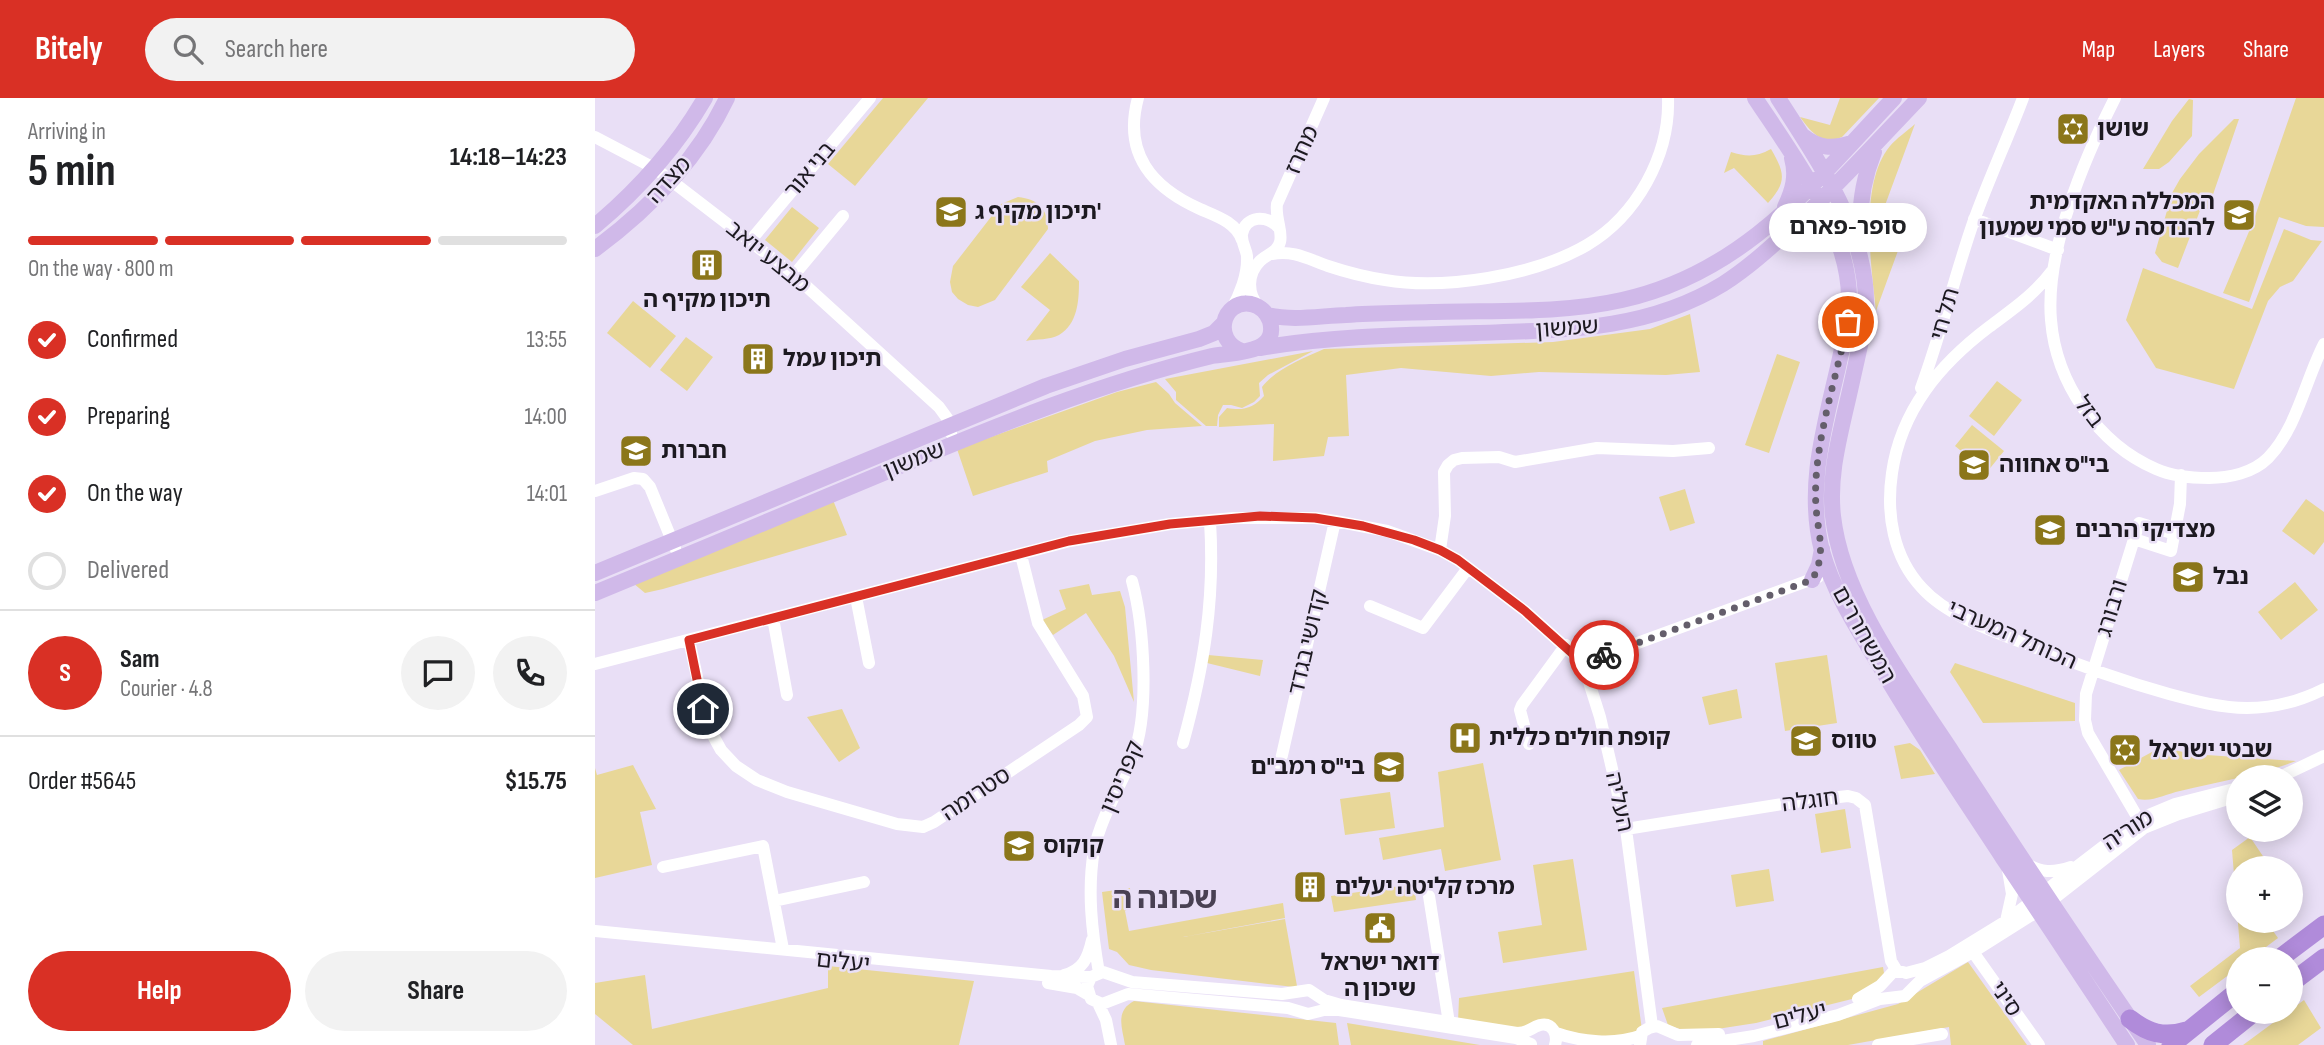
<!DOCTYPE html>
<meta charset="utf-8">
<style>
:root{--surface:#fff;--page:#f2f2f2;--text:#202124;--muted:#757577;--line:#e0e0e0;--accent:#d93025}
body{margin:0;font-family:"Sofia Sans Condensed","Noto Sans Hebrew",sans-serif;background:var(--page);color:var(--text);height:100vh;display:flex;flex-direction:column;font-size:26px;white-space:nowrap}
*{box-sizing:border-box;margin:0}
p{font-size:23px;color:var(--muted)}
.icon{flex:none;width:38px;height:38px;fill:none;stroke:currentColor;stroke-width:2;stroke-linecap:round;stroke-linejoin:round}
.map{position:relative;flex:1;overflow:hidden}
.sheet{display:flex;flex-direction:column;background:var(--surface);width:595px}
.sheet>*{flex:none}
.buttons{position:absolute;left:1631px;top:667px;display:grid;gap:14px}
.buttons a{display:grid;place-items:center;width:77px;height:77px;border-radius:50%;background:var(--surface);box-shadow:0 4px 18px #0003;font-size:35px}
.pin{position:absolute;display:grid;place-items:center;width:60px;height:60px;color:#fff;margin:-30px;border:4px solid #fff;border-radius:50%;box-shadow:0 2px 7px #0007}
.courier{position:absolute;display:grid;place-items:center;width:70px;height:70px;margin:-35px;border:5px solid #d93025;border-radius:50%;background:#fff;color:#222;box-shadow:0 2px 9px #0007}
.bubble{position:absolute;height:49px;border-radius:24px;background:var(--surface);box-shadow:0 4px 18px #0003;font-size:23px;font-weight:700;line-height:49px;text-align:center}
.summary em{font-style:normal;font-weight:700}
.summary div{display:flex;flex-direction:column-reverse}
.summary{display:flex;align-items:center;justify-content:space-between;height:119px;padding:0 28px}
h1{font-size:46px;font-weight:700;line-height:52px}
.bar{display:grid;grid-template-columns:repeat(4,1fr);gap:10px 7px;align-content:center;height:84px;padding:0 28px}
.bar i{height:9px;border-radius:5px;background:var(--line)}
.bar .on{background:var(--accent)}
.bar p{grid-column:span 4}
.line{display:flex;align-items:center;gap:18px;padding:0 28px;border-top:2px solid var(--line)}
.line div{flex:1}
.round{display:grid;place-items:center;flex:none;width:74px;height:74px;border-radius:37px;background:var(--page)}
ol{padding:0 28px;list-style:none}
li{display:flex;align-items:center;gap:21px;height:77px}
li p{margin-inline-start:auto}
li .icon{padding:7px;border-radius:50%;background:var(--accent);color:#fff;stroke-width:4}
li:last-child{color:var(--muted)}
li i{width:38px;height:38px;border:4px solid var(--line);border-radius:50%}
.action{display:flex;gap:14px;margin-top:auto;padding:14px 28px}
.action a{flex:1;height:80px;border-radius:42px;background:var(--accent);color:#fff;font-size:28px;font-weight:700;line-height:80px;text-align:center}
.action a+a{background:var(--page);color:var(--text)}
header{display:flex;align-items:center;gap:42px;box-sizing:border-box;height:98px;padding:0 35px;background:var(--accent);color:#fff}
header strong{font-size:33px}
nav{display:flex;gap:38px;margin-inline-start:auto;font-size:24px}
.search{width:490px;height:63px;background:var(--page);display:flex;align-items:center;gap:18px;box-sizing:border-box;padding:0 24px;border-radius:38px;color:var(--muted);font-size:26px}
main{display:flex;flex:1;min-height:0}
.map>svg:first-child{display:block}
</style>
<header>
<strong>Bitely</strong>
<div class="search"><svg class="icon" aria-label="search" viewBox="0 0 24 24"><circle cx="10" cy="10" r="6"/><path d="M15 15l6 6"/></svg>Search here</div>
<nav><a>Map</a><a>Layers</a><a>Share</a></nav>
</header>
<main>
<section class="sheet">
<div class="summary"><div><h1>5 min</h1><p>Arriving in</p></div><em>14:18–14:23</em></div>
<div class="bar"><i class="on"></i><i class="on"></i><i class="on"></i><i></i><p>On the way · 800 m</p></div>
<ol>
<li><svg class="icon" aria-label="check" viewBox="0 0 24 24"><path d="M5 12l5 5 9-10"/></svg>Confirmed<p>13:55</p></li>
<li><svg class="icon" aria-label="check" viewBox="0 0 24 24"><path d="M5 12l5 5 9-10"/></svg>Preparing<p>14:00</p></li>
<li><svg class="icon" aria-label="check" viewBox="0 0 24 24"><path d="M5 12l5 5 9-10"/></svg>On the way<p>14:01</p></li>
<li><i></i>Delivered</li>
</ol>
<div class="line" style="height:126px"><b class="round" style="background:var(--accent);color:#fff">S</b><div><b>Sam</b><p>Courier · 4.8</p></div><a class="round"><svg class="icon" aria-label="chat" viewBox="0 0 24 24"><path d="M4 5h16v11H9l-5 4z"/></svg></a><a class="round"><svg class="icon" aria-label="phone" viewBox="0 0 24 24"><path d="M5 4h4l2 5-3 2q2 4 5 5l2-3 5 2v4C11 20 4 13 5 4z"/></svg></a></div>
<div class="line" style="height:91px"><div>Order #5645</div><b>$15.75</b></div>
<div class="action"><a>Help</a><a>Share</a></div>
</section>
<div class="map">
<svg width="1729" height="947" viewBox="0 0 1729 947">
<rect width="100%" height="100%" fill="#e9dff6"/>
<path fill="#e8d798" d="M 288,0 L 333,0 L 260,88 L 233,66 Z
M 1245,0 L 1284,0 L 1247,39 C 1227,48 1216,34 1205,19 L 1235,27 Z
M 1701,0 L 1729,0 L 1729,129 L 1711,128 L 1684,119 L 1654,204 L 1628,195 L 1658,124 Z
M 1594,1 L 1598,2 L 1597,38 L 1574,64 L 1564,71 L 1548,71 L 1577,23 Z
M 1639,21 L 1644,21 L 1613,111 L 1606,110 L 1583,170 L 1567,164 L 1560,155 L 1577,95 L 1585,81 L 1604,56 Z
M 1320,26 L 1282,129 L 1308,139 L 1281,213 C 1276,167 1264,85 1295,48 C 1302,40 1312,33 1320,26 Z
M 1176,51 C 1190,75 1192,84 1173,105 L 1139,70 L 1129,75 L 1136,54 C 1152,59 1161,59 1176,51 Z
M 423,99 C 443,101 453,111 453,131 L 400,202 L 383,209 L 373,207 L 363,201 L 357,194 L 355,184 L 358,168 L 406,106 Z
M 197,109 L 224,130 L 197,164 L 170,142 Z
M 1689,131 L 1716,142 L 1727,143 L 1698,183 L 1685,189 L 1673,203 L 1639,291 L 1561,270 L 1531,222 L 1548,170 L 1657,211 Z
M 455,155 L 484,183 C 484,202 483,226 464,237 C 456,242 440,241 431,243 L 455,212 L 426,189 Z
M 38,203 L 81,238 L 55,270 L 12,235 Z
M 1095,216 L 1105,274 L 1071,277 L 944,274 L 896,278 L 806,270 L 751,277 L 754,338 L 733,339 L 729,358 L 678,363 L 679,326 L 624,329 L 624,319 L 632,310 C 649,313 658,310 669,298 L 667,289 C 681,271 708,260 729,251 L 958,244 L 1055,231 Z
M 91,239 L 118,259 L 92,293 L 65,272 Z
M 718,253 L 673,277 L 664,285 L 665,298 L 659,304 L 647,310 L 636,307 L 628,307 L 623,317 L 622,328 L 611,328 L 581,302 L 581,294 L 570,281 Z
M 1182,256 L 1205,264 L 1174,355 L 1150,347 Z
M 1402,283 L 1427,302 L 1399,338 L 1374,318 Z
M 561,284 L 574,296 L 580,305 L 607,328 L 552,332 L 500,343 L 452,363 L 453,374 L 378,398 L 362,351 L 522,294 Z
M 1377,327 L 1409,353 L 1392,374 L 1360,348 Z
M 1090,391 L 1100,425 L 1075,433 L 1064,399 Z
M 1711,401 L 1729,414 L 1729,444 L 1719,457 L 1687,433 Z
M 238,402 L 252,437 L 68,491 L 50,495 L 38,485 Z
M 1700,484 L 1723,512 L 1686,542 L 1663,514 Z
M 494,486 L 497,497 L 525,493 L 530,509 L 539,604 L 519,558 L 491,515 L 458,537 L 447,522 L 471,511 L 464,492 Z
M 613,557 L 668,562 L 665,578 L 612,565 Z
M 1232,557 L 1242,625 L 1190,633 L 1180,565 Z
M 1360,565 L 1480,605 L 1480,623 L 1388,625 L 1355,574 Z
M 1142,591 L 1147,620 L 1114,627 L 1107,599 Z
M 247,611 L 265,650 L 244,664 L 212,619 Z
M 1315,645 L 1325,652 L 1340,676 L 1306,681 L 1299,648 Z
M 1566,649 L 1597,656 L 1701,663 C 1662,678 1625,683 1585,693 C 1571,696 1558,704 1543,701 L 1524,672 Z
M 888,665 L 906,762 L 850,773 L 846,751 L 788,762 L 784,740 L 849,729 L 843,674 Z
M 38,667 L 61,711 L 45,714 L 57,767 L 0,780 L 0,670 L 2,677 Z
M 795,694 L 800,730 L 750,737 L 745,701 Z
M 1250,711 L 1256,750 L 1226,755 L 1220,716 Z
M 1655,739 L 1676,770 L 1643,770 L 1643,822 L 1671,823 L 1683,840 L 1655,861 L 1643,861 L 1643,870 L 1604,899 L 1595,888 L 1645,850 L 1637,752 Z
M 978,761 L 992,852 L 908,865 L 903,834 L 947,827 L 938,767 Z
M 1174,771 L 1179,803 L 1141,809 L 1136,777 Z
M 819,786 L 821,802 L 739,814 L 736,798 Z
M 535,790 L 536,809 L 530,813 L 534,833 L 688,805 L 690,820 L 588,839 L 690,821 L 702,888 L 699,889 L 556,872 L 534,867 L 522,854 L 514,851 L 507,794 Z
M 1373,864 L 1432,947 L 1356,947 L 1354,929 L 1253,947 L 1168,947 L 1168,943 L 1303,906 Z
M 233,868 L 379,883 L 364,947 L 38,947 L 0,916 L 0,885 L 50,877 L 57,931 L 233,890 Z
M 1288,869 L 1291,887 L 1257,901 L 1161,925 L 1096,935 L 1073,927 L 1067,910 Z
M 1039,873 L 1047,932 L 1034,942 L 967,935 L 965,931 L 931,931 L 863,924 L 864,900 Z
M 1709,902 L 1726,930 L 1703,947 L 1648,947 Z
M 539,903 L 741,925 L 744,947 L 530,947 C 527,929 520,913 539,903 Z
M 752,925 L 885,947 L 756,947 Z"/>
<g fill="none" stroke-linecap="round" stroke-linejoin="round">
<path stroke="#fff" stroke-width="12" d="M 543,0 C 528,55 556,89 605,111 C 621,118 641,124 647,142
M 1520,0 C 1489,61 1450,153 1456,222 C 1461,285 1503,346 1561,371 C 1577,378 1597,380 1614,380 C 1634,380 1658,375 1673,360 C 1702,330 1710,283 1729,246
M 0,39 L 61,71 L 199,177 L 344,309 L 352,320 L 356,335
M 1379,121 L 1463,152
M 155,143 L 275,0
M 677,156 C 699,152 713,161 733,168 C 751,174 770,179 790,182 C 849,192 939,178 992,147 C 1041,118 1075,58 1073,0
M 1457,173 C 1439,197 1418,211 1394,229 C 1345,266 1306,312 1297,375 C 1291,416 1298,459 1327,490 C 1353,519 1403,535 1439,549 C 1483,567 1528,583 1574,596 C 1600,603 1626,610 1652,610 C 1680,610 1705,603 1729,591
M 199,177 L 248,118
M 664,209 C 652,196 652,176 665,163 C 672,156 682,155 685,144 C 688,134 680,120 682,106 L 729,0
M 636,212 C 645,197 653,176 652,158 C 651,150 646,144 647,136 C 651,117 672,117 683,129
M 1326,290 C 1346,236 1359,180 1378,125 C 1393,83 1412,42 1428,0
M 0,393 L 39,380 L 48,381 L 55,389 L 80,450
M 1539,441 L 1576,453 L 1585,406 L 1586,377
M 845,452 L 850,418 L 849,374 L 853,367 L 859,362 L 867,360 L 904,359 L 920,364 L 1002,350 L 1078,353 L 1114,350
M 261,499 L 274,565
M 775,508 L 828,530 L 873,470
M 178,520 L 192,597
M 94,542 L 109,611 L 115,632 L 126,652 L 141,668 L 162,682 L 192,694 L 302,726 L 328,729 L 339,724 L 484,627 L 492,619 L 488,598 L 443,525 L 426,457
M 988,565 L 1223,479
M 0,566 L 475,443 L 575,426 L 639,420 L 720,420 L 740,423 L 792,433 L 845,452 L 863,462 L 930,513 L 988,565 L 1005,619 L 1031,731 L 1057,928
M 588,645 C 609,568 620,503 615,423
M 934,646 L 925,612 L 927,607 L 971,547
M 685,666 L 740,423
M 1685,679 L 1729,658
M 1547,727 L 1493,635 L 1490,622 L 1491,596 L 1544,425 L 1580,436
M 1031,731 L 1200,704 L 1253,698 L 1261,700 L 1270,707 L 1296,863 L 1302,873
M 1430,765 C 1446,775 1458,775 1476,769
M 68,769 L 168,748 L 188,851
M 834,798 L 854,925
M 179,803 L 269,784
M 1411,823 L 1417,796 L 1413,772
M 0,833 L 456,878 L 496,879
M 1378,854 L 1444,947
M 504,875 C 497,834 492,793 499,752 C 506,719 525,689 538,658 C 555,615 549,527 537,483
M 1311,875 L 1330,870 L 1354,858 L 1411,823 L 1544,721 L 1580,706 L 1643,690
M 469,877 C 488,872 493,860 497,842
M 453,885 L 482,890 L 494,897
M 1263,901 L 1285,888 L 1298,874 L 1308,874
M 503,905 L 511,922 L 516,947
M 961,935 C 986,944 1020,947 1045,938
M 936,946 L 921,940 L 744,912 L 729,912 L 713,916 L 693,910 L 533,896 L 507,906 L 496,901 L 492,888 L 496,879 L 508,874 L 537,884 L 687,896 L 714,892 L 729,902 L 746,907 L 922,935 C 934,935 935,930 945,927 C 958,924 963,937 960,947
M 1045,947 L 1047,934 L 1054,930 L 1062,928 L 1083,937 L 1124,936
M 1102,947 L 1159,938 L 1243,917 L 1285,901 L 1310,898 L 1325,883 L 1378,854 L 1443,813 L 1549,730 L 1584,716 L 1643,698
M 1283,947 L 1347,936"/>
<path stroke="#d0b9e9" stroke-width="16" d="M 1160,0 C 1197,56 1254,131 1254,200 C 1254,224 1248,246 1243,269 C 1229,330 1211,390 1227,453 C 1240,500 1271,543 1295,585 C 1331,645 1370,702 1408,760 C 1450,822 1491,885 1532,947
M 1183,0 C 1225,66 1280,143 1270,226 C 1263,255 1257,285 1250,314 C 1242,349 1234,382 1238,418 C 1247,501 1314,588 1359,657 C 1422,754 1487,851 1553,947
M 1208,38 C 1225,51 1237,51 1257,45
M 1190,109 C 1198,92 1202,78 1197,60
M 0,128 C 44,91 81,50 110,0
M 1195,134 C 1213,126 1227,125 1240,141
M 1266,145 C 1263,112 1267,84 1279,54
M 0,151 C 54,111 103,61 132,0
M 672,217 C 698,223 724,218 751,217 C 779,215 808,215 836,214 C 899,212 965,216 1027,202 C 1149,175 1218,86 1299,0
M 665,250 C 736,238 809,237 881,235 C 968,232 1051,233 1128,186 C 1153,170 1175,150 1198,129 C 1242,88 1282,44 1324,0
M 0,475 L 451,288 L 530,261 L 604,241 L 619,235 L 629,225
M 1217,482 L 1224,467 L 1227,451
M 0,495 C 98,455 195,414 293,373 C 398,329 505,285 617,258 C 637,254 684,257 675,223 C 672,215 665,208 656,206 C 627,201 617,243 647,253"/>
<path stroke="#b08bda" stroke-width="19" d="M 1684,861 L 1729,827
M 1696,885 L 1729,860
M 1535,921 C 1553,935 1569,940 1591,933
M 1576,947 L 1643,893
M 1618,947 L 1659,914"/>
</g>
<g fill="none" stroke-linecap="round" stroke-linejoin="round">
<path stroke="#645e6b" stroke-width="7" stroke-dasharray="0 12.6" d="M 1009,557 L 1217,482 C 1232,455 1223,437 1221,409 C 1217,351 1241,281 1253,224"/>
<path stroke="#d93025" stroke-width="9" d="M 108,611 L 94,542 L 474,443 L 575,426 L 665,418 L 720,420 L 768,428 L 819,442 L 845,452 L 863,462 L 930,513 L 988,565 L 1009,557"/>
</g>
<defs>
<symbol id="synagogue-square" viewBox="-11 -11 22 22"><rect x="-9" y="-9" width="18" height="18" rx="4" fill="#8b761a" stroke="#e9dff6"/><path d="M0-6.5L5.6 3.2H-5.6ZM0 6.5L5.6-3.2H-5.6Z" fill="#fff"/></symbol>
<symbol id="school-square" viewBox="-11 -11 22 22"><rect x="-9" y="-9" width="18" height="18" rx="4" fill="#8b761a" stroke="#e9dff6"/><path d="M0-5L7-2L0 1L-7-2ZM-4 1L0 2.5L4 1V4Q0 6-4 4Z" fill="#fff"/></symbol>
<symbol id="university-square" viewBox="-11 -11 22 22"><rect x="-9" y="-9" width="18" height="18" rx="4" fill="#8b761a" stroke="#e9dff6"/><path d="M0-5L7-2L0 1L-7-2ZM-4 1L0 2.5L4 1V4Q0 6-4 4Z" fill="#fff"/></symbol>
<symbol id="building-square" viewBox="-11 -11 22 22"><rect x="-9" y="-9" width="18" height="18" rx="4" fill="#8b761a" stroke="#e9dff6"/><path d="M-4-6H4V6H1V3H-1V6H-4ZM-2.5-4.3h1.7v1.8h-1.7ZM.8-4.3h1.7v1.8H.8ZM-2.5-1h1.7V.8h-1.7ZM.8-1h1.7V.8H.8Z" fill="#fff"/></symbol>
<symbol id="hospital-square" viewBox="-11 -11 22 22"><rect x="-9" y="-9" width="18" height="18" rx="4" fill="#8b761a" stroke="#e9dff6"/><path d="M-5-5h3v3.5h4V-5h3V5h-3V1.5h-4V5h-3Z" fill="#fff"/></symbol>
<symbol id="civic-square" viewBox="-11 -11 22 22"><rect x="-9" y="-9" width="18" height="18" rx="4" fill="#8b761a" stroke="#e9dff6"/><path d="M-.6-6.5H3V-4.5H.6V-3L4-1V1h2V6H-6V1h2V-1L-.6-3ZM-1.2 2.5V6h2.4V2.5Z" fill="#fff"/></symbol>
</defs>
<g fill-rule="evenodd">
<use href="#synagogue-square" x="1459" y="12" width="38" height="38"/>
<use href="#school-square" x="337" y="95" width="38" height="38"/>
<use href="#university-square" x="1625" y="98" width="38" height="38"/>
<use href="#building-square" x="93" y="148" width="38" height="38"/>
<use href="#building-square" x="144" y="242" width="38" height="38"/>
<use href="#school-square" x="22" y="334" width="38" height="38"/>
<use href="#school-square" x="1360" y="348" width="38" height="38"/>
<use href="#school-square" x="1436" y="413" width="38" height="38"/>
<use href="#school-square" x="1574" y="460" width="38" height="38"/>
<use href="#hospital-square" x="851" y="621" width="38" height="38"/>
<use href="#school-square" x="1192" y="624" width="38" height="38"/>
<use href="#synagogue-square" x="1511" y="633" width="38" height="38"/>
<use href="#school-square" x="775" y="650" width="38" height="38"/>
<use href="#school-square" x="405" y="729" width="38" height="38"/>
<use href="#building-square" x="696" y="770" width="38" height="38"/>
<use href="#civic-square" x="766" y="811" width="38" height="38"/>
</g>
<g text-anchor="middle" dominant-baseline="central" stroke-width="5" stroke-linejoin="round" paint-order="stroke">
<g font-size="23" font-weight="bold" fill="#1c1920" stroke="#e9dff6" text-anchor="start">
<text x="1502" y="31">שושן</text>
<text x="1620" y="104" text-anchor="end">המכללה האקדמית<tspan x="1620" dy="26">להנדסה ע"ש סמי שמעון</tspan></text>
<text x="380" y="114">תיכון מקיף ג'</text>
<text x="112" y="202" text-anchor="middle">תיכון מקיף ה</text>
<text x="188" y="261">תיכון עמל</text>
<text x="66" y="353">חברות</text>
<text x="1404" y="367">בי"ס אחווה</text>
<text x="1480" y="432">מצדיקי הרבים</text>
<text x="1618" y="479">נבל</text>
<text x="894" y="640">קופת חולים כללית</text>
<text x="1236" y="643">טווס</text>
<text x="1554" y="652">שבטי ישראל</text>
<text x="770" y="669" text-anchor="end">בי"ס רמב"ם</text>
<text x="448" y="748">קוקוס</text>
<text x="740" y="789">מרכז קליטה יעלים</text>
<text x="785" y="865" text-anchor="middle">דואר ישראל<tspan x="785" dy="26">שיכון ה</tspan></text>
</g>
<g font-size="23" fill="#1c1920" stroke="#e9dff6">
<text transform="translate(707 52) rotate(-66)">מחרז</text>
<text transform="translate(215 72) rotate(-50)">בני אור</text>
<text transform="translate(74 82) rotate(-48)">מצדה</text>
<text transform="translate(173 159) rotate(39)">מבצע יואב</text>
<text transform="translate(1350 216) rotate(-74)">תל חי</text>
<text transform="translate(972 230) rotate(-4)">שמשון</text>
<text transform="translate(1494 314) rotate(53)">בזל</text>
<text transform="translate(319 362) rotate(-22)">שמשון</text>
<text transform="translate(1517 510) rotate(-73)">ורבורג</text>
<text transform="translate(1269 537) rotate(61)">המשחררים</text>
<text transform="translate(1417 537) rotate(24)">הכותל המערבי</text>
<text transform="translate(713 544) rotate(-77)">קדושי בגדד</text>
<text transform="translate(527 679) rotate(-67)">קפריסין</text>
<text transform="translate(381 696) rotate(-34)">סטרומה</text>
<text transform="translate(1215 703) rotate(-7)">חוגלה</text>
<text transform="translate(1024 704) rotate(78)">העליה</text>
<text transform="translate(1533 732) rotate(-33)">מוריה</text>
<text transform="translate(248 864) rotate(6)">יעלים</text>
<text transform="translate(1411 901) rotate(55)">סיני</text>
<text transform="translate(1205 918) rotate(-14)">יעלים</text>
</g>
<g font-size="30" font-weight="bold" fill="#494153" stroke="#e9dff6">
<text x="570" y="801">שכונה ה</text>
</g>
</g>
</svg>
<div class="buttons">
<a><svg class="icon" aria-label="layers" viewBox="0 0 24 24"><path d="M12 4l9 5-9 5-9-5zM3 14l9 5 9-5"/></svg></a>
<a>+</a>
<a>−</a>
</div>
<div class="pin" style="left:1253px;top:224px;background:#ea580c"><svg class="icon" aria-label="bag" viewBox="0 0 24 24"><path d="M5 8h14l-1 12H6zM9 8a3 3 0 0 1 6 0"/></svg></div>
<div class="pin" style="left:108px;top:611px;background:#1f2937"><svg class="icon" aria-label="home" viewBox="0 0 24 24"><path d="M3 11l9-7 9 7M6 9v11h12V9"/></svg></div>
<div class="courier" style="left:1009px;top:557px"><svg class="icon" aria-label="bike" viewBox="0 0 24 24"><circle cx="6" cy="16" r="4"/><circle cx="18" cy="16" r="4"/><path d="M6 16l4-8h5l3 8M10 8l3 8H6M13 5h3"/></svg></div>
<div class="bubble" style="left:1174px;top:105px;width:158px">סופר-פארם</div>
</div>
</main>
